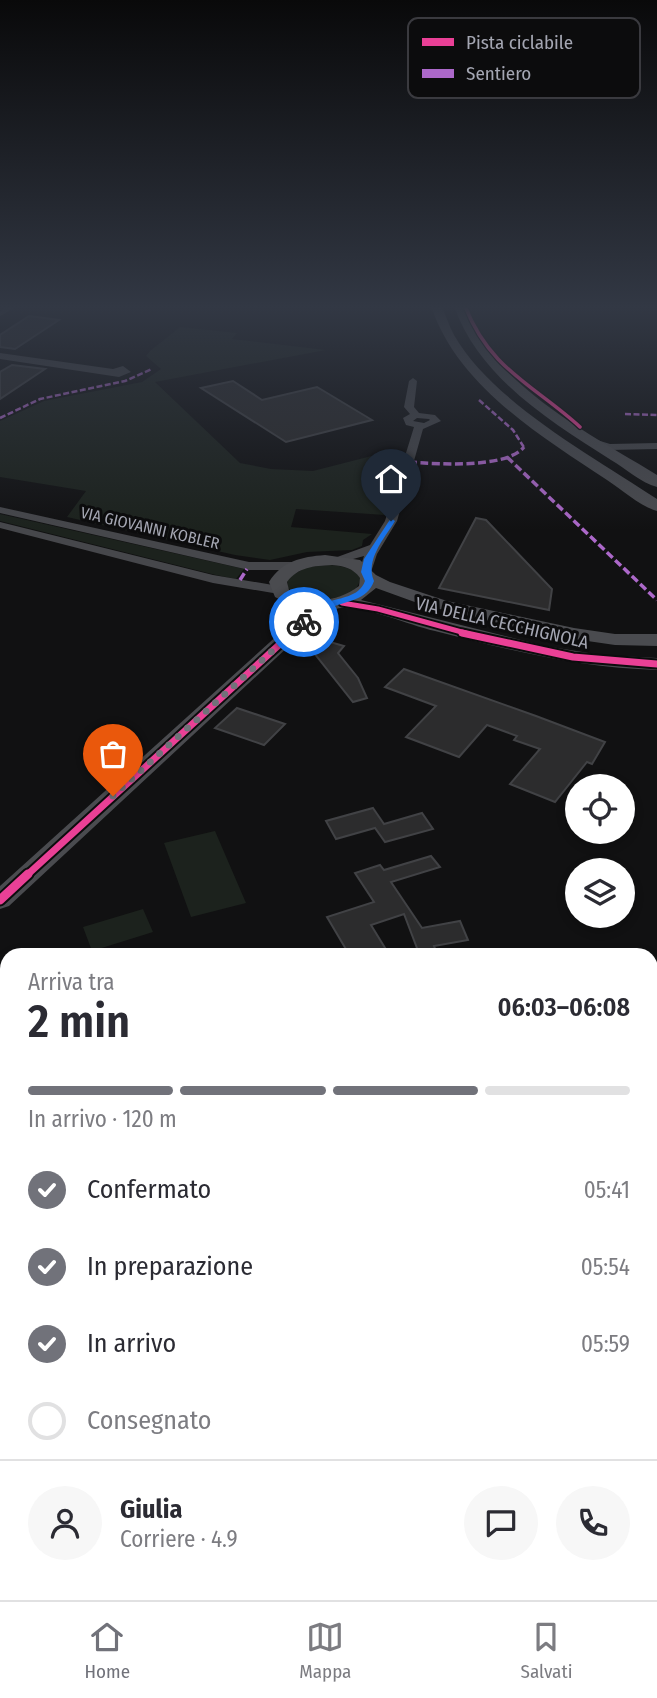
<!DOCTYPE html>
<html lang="it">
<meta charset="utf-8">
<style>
:root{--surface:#fff;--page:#f7f7f7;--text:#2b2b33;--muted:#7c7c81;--line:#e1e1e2;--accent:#71727a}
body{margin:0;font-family:"Fira Sans Condensed",sans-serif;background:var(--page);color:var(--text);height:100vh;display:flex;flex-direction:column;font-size:26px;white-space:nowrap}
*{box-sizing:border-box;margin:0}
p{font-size:23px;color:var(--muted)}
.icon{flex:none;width:38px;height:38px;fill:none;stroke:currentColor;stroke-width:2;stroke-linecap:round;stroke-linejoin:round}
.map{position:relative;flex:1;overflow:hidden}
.drawer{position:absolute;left:0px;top:948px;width:658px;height:653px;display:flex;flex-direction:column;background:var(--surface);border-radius:21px 21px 0 0;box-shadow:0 4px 10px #0003}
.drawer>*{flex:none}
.tools{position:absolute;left:565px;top:774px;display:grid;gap:14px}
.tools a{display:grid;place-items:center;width:70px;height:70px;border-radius:50%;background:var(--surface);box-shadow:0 4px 10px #0003;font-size:35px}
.pin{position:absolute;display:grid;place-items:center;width:60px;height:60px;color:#fff;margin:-72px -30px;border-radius:50% 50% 50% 0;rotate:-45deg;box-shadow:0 0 7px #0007}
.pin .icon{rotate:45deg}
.courier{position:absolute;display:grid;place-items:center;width:70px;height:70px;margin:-35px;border:5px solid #1a73e8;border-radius:50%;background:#fff;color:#222;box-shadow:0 2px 9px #0007}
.headline em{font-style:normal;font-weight:600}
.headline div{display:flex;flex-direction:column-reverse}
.headline{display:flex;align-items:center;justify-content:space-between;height:119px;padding:0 28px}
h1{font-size:46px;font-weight:600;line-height:52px}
.bar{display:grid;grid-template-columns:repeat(4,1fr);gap:10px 7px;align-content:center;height:84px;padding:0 28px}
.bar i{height:9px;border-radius:5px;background:var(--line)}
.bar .selected{background:var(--accent)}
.bar p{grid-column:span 4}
.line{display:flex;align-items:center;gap:18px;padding:0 28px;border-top:2px solid var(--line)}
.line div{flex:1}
.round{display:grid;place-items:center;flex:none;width:74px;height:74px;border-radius:37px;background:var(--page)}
ol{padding:0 28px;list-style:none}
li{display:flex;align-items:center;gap:21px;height:77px}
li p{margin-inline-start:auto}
li .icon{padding:7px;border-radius:50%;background:var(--accent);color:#fff;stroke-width:4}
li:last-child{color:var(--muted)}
li i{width:38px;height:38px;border:4px solid var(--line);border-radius:50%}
.tab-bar{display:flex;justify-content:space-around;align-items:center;height:98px;border-top:2px solid var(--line);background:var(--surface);font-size:19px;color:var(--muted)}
.tab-bar a{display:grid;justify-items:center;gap:4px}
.tab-bar .selected{color:var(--accent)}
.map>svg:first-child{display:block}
</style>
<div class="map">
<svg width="657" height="1600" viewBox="0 0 657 1600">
<rect width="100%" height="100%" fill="#111112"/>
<path fill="#1c221d" d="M 180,327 L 237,333 L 232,339 L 326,350 L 155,382 L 240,463 L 271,469 L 313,471 L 387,452 L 393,454 L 385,515 L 296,509 L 291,527 L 372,534 L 363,540 L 362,546 L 352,550 L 307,552 L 270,560 L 235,555 L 67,517 L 86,491 L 0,477 L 0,421 L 44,401 L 142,382 L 161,369 L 146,356 L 150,351 Z
M 0,514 L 244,569 L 236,579 L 216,575 L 0,521 Z
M 330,565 C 342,566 355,568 361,579 L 356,589 C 338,602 306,604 288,588 L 287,579 L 306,567 Z
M 215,831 L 246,903 L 191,917 L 164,843 Z
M 143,909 L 153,932 L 92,951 L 83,927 Z"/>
<path fill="#2c2c2d" stroke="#414245" stroke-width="2" d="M 29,316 L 59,320 L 15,349 L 0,347 L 0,335 Z
M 12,365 L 45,369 L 0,399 L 0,372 Z
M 233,381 L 262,400 L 317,387 L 372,420 L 286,442 L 201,388 Z
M 476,518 L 486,520 L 552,589 L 549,610 L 439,588 Z
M 316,625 L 334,631 L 328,636 L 334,638 L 330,642 L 344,646 L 338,653 L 358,678 L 367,698 L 353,702 L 303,639 Z
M 404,669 L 536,716 L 605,742 L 592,764 L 587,762 L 555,802 L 510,784 L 540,749 L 514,740 L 517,736 L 487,725 L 459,757 L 406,737 L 436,706 L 385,687 Z
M 237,708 L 285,724 L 264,745 L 215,728 Z
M 373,808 L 384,824 L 422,813 L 433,829 L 385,842 L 375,828 L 336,839 L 326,821 Z
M 431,856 L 440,867 L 391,882 L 422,928 L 460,921 L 468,940 L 434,946 L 438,956 L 420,956 L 404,914 L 371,925 L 390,956 L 350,956 L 327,917 L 374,902 L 355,873 L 380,865 L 384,870 Z"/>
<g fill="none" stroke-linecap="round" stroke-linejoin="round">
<path fill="#46474b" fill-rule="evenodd" d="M 9,306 L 18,306 L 0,316 L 0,311 Z
M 0,353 L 113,369 L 123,366 L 131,372 L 119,377 L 0,359 Z
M 413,378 L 417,381 L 414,407 L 419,413 L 435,415 L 441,421 L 423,429 L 397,521 L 377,554 L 371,572 L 369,575 L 361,575 L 359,572 L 364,556 L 335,564 L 329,560 L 370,545 L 385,521 L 414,427 L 406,425 L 403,418 L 410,414 L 404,407 L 409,381 ZM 417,418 L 429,419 L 430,420 L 424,423 L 413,421 Z
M 597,440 L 610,444 L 657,443 L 657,449 L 609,450 L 593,445 L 592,443 Z
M 0,507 L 249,562 L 295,562 L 301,566 L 295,570 L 249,570 L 0,513 Z
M 0,522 L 213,575 L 279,586 L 285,590 L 279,594 L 213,583 L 0,528 Z"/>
<path fill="#4a4b4f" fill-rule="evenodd" d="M 431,306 L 441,306 C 446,315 449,326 454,335 C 492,402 594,457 657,499 L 657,511 C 640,506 622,490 607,480 C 540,436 457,385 431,306 Z
M 454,306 L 464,306 C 469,315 473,326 478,335 C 519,399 595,437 657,475 L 657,487 C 641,483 625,468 611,460 C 549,421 479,377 454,306 Z
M 325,555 L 360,560 L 376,575 L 390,582 L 447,601 L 574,628 L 615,634 L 657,634 L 657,646 L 615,645 L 553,636 L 423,605 L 376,588 L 361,600 L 545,646 L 601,655 L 657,658 L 657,670 C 581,668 508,650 435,631 C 405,624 371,607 341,608 C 328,609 314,624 305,631 L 9,906 L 0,909 L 0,886 L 291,623 L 309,610 L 295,607 L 275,597 L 269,582 C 282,561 301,557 325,555 ZM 332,565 C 344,566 353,568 360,578 L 359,586 C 337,602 313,605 289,590 L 287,582 C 298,567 314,566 332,565 Z"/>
<path stroke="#ac68c9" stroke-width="2.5" stroke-dasharray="6 2.5" stroke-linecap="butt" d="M 479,400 L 513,430 L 525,449
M 625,414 L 657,415
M 0,418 L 40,399 L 125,381 L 152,369"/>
<path stroke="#ac68c9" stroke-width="3.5" stroke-dasharray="8 3.5" stroke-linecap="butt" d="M 507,457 L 657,600
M 409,462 C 437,464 506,469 524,447
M 240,580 L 247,569"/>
<defs>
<path id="cycleway-far3" d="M 465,306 C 490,370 534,385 580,427"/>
<path id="cycleway-far2" d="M 342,603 L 378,609 L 469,634
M 290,634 L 328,605"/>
<path id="cycleway-far1" d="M 462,633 L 573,657 L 657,664
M 26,876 L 292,633"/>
<path id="cycleway" d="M 0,900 L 28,874"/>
</defs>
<use href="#cycleway-far3" stroke="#0c0c0d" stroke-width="6"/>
<use href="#cycleway-far2" stroke="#0c0c0d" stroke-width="9"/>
<use href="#cycleway-far1" stroke="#0c0c0d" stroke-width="11"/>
<use href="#cycleway" stroke="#0c0c0d" stroke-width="13"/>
<use href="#cycleway-far3" stroke="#ea4096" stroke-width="3.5"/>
<use href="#cycleway-far2" stroke="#ea4096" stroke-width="5"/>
<use href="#cycleway-far1" stroke="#ea4096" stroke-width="7"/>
<use href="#cycleway" stroke="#ea4096" stroke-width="9"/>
</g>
<linearGradient id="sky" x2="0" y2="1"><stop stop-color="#09090a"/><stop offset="0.58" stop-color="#323844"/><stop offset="1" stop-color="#323844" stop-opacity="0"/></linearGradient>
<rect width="657" height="530" fill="url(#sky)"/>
<path fill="#1a73e8" d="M 391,518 L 395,521 C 384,539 365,560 374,581 C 367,601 347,600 331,608 C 320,613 313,624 301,624 L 301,620 C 308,615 317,607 325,603 C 339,597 359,598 365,581 L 361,572 L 364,559 Z"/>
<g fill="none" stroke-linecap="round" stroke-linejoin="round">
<path stroke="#71727a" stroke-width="7" stroke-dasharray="0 12.6" d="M 113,796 L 304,622"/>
</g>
<g text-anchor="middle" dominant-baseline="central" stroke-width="6" stroke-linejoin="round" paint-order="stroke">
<g font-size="16" fill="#a4a6b2" stroke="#0c0c0d">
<text transform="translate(150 528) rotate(13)">VIA GIOVANNI KOBLER</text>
</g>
<g font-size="18" fill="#a4a6b2" stroke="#0c0c0d">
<text transform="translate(502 623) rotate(13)">VIA DELLA CECCHIGNOLA</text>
</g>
</g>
<rect x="408" y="18" width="232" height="80" rx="10" fill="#0c0c0d" stroke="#3a3a3f" stroke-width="2"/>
<rect x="422" y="38" width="32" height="8" fill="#ea4096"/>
<rect x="422" y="69" width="32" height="9" fill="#ac68c9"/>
<g font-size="19" fill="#a4a6b2">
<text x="466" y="49">Pista ciclabile</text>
<text x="466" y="80">Sentiero</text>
</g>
</svg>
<div class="tools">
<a><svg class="icon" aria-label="locate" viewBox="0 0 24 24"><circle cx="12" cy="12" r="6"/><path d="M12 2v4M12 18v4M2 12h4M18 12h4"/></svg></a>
<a><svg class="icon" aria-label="layers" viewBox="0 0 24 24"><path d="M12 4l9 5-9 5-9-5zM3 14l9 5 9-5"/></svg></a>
</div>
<div class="pin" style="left:113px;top:796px;background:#ea580c"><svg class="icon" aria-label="bag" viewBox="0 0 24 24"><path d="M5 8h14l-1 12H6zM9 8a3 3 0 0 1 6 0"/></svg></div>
<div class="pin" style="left:391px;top:521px;background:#1f2937"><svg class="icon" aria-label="home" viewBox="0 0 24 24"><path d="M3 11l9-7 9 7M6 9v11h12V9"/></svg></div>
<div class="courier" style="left:304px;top:622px"><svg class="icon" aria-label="bike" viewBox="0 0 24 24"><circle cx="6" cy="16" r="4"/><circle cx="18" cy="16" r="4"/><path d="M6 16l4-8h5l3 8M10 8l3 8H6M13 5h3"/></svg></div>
<section class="drawer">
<div class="headline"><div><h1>2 min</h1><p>Arriva tra</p></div><em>06:03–06:08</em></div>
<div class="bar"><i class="selected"></i><i class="selected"></i><i class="selected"></i><i></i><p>In arrivo · 120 m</p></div>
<ol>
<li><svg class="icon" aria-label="check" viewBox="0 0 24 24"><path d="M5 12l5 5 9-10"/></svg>Confermato<p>05:41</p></li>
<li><svg class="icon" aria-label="check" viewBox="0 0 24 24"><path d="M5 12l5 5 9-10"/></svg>In preparazione<p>05:54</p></li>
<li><svg class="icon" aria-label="check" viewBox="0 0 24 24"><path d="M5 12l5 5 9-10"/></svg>In arrivo<p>05:59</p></li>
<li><i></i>Consegnato</li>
</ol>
<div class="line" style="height:126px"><a class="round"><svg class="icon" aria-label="person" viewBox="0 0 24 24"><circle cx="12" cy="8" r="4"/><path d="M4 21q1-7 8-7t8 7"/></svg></a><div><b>Giulia</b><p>Corriere · 4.9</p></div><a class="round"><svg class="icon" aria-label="chat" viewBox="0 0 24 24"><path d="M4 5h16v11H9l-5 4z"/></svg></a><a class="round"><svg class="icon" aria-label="phone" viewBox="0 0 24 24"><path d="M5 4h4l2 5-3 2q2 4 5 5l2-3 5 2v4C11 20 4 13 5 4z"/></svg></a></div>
</section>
</div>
<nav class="tab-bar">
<a class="selected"><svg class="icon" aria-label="home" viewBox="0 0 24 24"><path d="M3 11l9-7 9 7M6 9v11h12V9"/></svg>Home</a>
<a><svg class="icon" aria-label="map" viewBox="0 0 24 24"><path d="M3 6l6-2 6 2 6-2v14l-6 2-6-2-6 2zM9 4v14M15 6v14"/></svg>Mappa</a>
<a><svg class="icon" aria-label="saved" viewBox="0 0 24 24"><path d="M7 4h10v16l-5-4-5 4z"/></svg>Salvati</a>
</nav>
